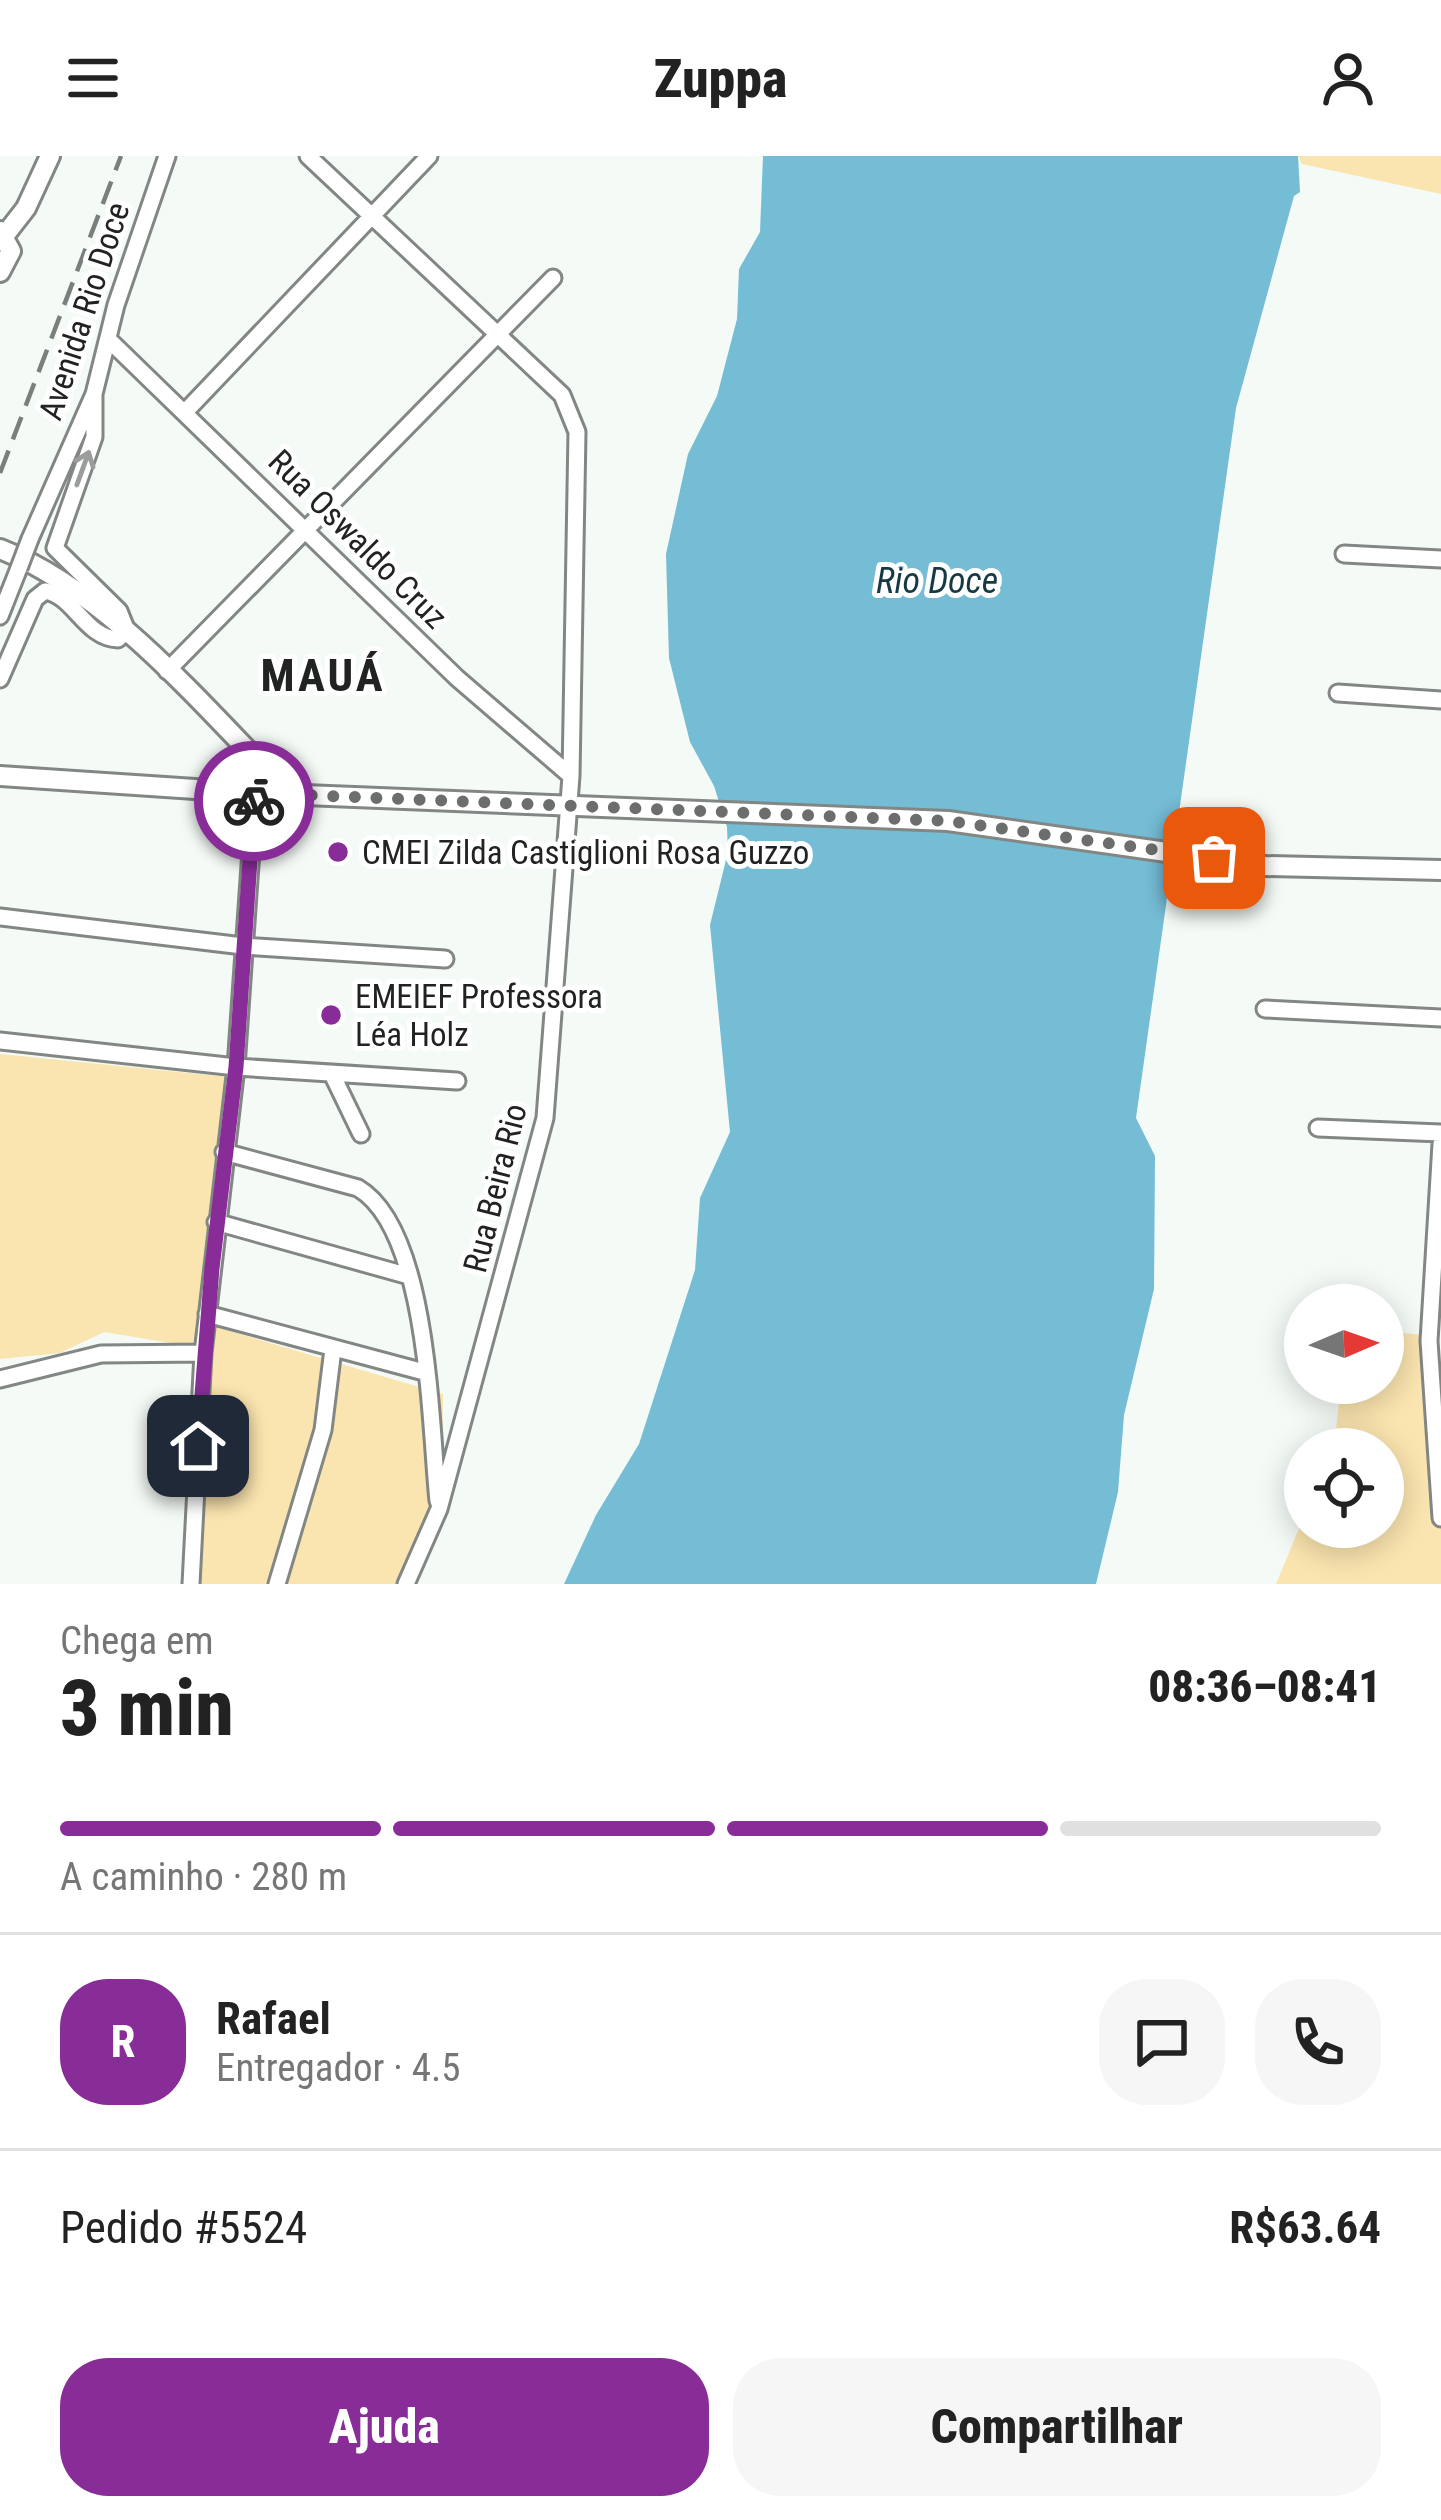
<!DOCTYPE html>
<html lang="pt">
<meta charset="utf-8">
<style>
:root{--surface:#fff;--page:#f6f6f6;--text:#222;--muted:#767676;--line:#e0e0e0;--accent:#882d98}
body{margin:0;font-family:"Roboto Condensed",sans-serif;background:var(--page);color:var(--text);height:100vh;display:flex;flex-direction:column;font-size:45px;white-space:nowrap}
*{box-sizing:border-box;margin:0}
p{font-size:39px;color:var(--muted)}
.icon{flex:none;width:66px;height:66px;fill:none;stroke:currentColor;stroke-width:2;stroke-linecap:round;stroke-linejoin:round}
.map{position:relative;height:1428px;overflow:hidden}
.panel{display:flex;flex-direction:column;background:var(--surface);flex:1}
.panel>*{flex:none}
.needle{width:78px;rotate:88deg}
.tools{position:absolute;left:1284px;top:1128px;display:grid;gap:24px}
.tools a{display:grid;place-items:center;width:120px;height:120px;border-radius:50%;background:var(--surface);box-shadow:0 6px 30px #0003;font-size:60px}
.pin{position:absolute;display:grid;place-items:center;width:102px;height:102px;color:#fff;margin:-51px;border-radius:24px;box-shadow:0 6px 18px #0006}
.courier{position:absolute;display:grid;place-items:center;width:120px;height:120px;margin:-60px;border:9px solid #882d98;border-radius:50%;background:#fff;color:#222;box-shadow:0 3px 15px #0007}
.headline em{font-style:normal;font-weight:800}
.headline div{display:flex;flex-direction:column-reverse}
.headline{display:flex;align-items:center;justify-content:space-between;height:204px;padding:0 60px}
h1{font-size:78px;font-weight:800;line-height:90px}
.bar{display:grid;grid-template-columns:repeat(4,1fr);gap:18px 12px;align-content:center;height:144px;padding:0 60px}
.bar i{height:15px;border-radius:9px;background:var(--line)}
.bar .current{background:var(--accent)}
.bar p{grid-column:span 4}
.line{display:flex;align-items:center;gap:30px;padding:0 60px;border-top:3px solid var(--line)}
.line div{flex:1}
.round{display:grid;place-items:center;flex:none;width:126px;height:126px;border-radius:48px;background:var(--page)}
.cta{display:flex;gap:24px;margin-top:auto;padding:24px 60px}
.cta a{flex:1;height:138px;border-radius:48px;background:var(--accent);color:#fff;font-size:48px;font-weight:800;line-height:138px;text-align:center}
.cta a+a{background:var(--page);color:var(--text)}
header{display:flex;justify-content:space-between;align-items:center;height:156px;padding:0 60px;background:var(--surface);font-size:54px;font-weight:800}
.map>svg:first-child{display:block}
</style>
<header><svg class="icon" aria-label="menu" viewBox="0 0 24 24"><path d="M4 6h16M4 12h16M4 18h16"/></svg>Zuppa<svg class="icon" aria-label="person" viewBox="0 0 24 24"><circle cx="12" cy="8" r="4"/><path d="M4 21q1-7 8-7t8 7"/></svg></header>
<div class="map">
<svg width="1441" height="1428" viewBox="0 0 1441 1428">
<rect width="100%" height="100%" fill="#f4faf6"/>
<path fill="#fae4af" d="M 1298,0 L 1441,0 L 1441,38 L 1302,8 Z
M 0,898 L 228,921 L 209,1169 L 443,1238 L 442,1364 L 417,1428 L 195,1428 L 205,1186 L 195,1191 L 104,1176 L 60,1197 L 0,1203 Z
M 1383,1175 L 1433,1180 L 1441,1281 L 1441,1428 L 1276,1428 L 1305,1358 L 1305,1371 L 1383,1371 L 1383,1293 L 1334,1293 L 1341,1227 L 1383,1227 Z"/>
<path fill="#75bcd5" d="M 763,0 L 1298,0 L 1300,36 L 1294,40 L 1236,252 L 1136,962 L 1155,1000 L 1154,1133 L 1124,1259 L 1118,1336 L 1096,1428 L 564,1428 L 596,1359 L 639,1288 L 695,1114 L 700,1042 L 730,976 L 710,769 L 728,696 L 727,671 L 714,630 L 690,586 L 669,502 L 666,398 L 688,298 L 717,240 L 737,163 L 739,113 L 760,76 Z"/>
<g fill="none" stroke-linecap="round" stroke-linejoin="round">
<defs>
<path id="minor" d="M 308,0 L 562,239 L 577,276 L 571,620 L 545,962 L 439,1353 L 406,1428
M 108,183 L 457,522 L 571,620
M 186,255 L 429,0
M 30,383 L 94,238 L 116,149 L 167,0
M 1344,398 L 1441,403
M 0,460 L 19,412
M 167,515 L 553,122
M 0,523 L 35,443 L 45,435 C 74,439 85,482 118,483 L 127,475 L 119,455 L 55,392 L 94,281 L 94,238
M 1338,537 L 1441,544
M 0,761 L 243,790 L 445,803
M 1265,853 L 1441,862
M 0,885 L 236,911 L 457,925
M 332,918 L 361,978
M 1318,972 L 1441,977
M 1441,988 L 1429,1185 L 1441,1362
M 224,996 L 358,1032 C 429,1074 430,1268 438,1345
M 216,1066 L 409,1120
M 207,1158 L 424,1216
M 0,1223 L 101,1198 L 203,1197
M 191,1428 L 203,1197 L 236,911 L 255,637
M 277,1428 L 323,1274 L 333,1193"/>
<path id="tertiary" d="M 0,75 L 11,95 L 0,116
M 5,79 L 26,52 L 50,0
M 0,393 C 109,435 209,557 291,639
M 0,620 L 255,637 L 948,665 L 1265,710 L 1441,714"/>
</defs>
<use href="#minor" stroke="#828784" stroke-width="21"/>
<use href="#tertiary" stroke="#828784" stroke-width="24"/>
<use href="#minor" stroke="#fff" stroke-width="15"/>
<use href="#tertiary" stroke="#fff" stroke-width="18"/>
<path stroke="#7b7f7c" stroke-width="4.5" stroke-dasharray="24 12" stroke-linecap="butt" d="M 0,317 L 121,0"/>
<defs>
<path id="minor-bridge" d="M 19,412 L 30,383"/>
</defs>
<use href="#minor-bridge" stroke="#828784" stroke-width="21" stroke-linecap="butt"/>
<use href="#minor-bridge" stroke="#fff" stroke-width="15"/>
</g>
<defs><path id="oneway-shaft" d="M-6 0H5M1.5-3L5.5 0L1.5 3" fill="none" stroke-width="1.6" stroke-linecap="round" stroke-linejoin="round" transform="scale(3)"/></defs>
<use stroke="#9b9c9c" href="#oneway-shaft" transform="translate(83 312) rotate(-70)"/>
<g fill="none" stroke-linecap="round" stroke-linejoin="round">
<path stroke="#6b6e6c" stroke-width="12" stroke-dasharray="0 21.6" d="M 254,645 L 255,637 L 948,665 L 1214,702"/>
<path stroke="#882d98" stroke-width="15" d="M 198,1290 L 212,1112 L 236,911 L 254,645"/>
</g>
<g fill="#882d98" stroke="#fff" stroke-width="4.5">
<circle cx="338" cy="696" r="12"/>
<circle cx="331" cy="859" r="12"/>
</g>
<g text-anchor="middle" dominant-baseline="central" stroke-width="10" stroke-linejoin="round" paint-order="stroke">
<g font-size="33" fill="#212322" stroke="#fff">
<text transform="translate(84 155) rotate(-72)">Avenida Rio Doce</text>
<text transform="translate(358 383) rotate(45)">Rua Oswaldo Cruz</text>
<text transform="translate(495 1032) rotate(-76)">Rua Beira Rio</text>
</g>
<g font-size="33" fill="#212322" stroke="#fff" text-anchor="start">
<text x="362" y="696">CMEI Zilda Castiglioni Rosa Guzzo</text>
<text x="355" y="840">EMEIEF Professora<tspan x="355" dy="38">Léa Holz</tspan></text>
</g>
<g font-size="36" font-style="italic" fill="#173944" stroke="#fff">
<text x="937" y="425">Rio Doce</text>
</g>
<g font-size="45" font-weight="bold" letter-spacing="3" fill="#212322" stroke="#fff">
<text x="323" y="519">MAUÁ</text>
</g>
</g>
</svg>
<div class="tools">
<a><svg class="needle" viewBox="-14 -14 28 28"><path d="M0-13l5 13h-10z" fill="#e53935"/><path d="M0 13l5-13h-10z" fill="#767676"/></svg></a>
<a><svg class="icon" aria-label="locate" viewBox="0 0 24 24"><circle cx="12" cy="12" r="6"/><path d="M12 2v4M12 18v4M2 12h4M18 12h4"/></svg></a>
</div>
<div class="pin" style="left:1214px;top:702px;background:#ea580c"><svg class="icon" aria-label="bag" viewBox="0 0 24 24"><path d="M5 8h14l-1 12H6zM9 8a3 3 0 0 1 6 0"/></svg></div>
<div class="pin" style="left:198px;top:1290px;background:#1f2937"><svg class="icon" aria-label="home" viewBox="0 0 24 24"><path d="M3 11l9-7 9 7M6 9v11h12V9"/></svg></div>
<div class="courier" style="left:254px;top:645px"><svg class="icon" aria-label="bike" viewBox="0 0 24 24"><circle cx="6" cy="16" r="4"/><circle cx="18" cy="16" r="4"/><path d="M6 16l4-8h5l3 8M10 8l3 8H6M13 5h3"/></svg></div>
</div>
<section class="panel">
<div class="headline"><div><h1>3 min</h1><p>Chega em</p></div><em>08:36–08:41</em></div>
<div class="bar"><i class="current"></i><i class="current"></i><i class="current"></i><i></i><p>A caminho · 280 m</p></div>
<div class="line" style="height:216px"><b class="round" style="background:var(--accent);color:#fff">R</b><div><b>Rafael</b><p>Entregador · 4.5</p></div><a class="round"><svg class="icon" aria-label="chat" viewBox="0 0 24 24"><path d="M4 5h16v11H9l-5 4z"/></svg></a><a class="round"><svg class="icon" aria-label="phone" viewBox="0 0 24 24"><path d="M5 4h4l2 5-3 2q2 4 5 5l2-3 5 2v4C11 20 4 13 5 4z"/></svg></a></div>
<div class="line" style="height:156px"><div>Pedido #5524</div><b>R$63.64</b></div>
<div class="cta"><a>Ajuda</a><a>Compartilhar</a></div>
</section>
